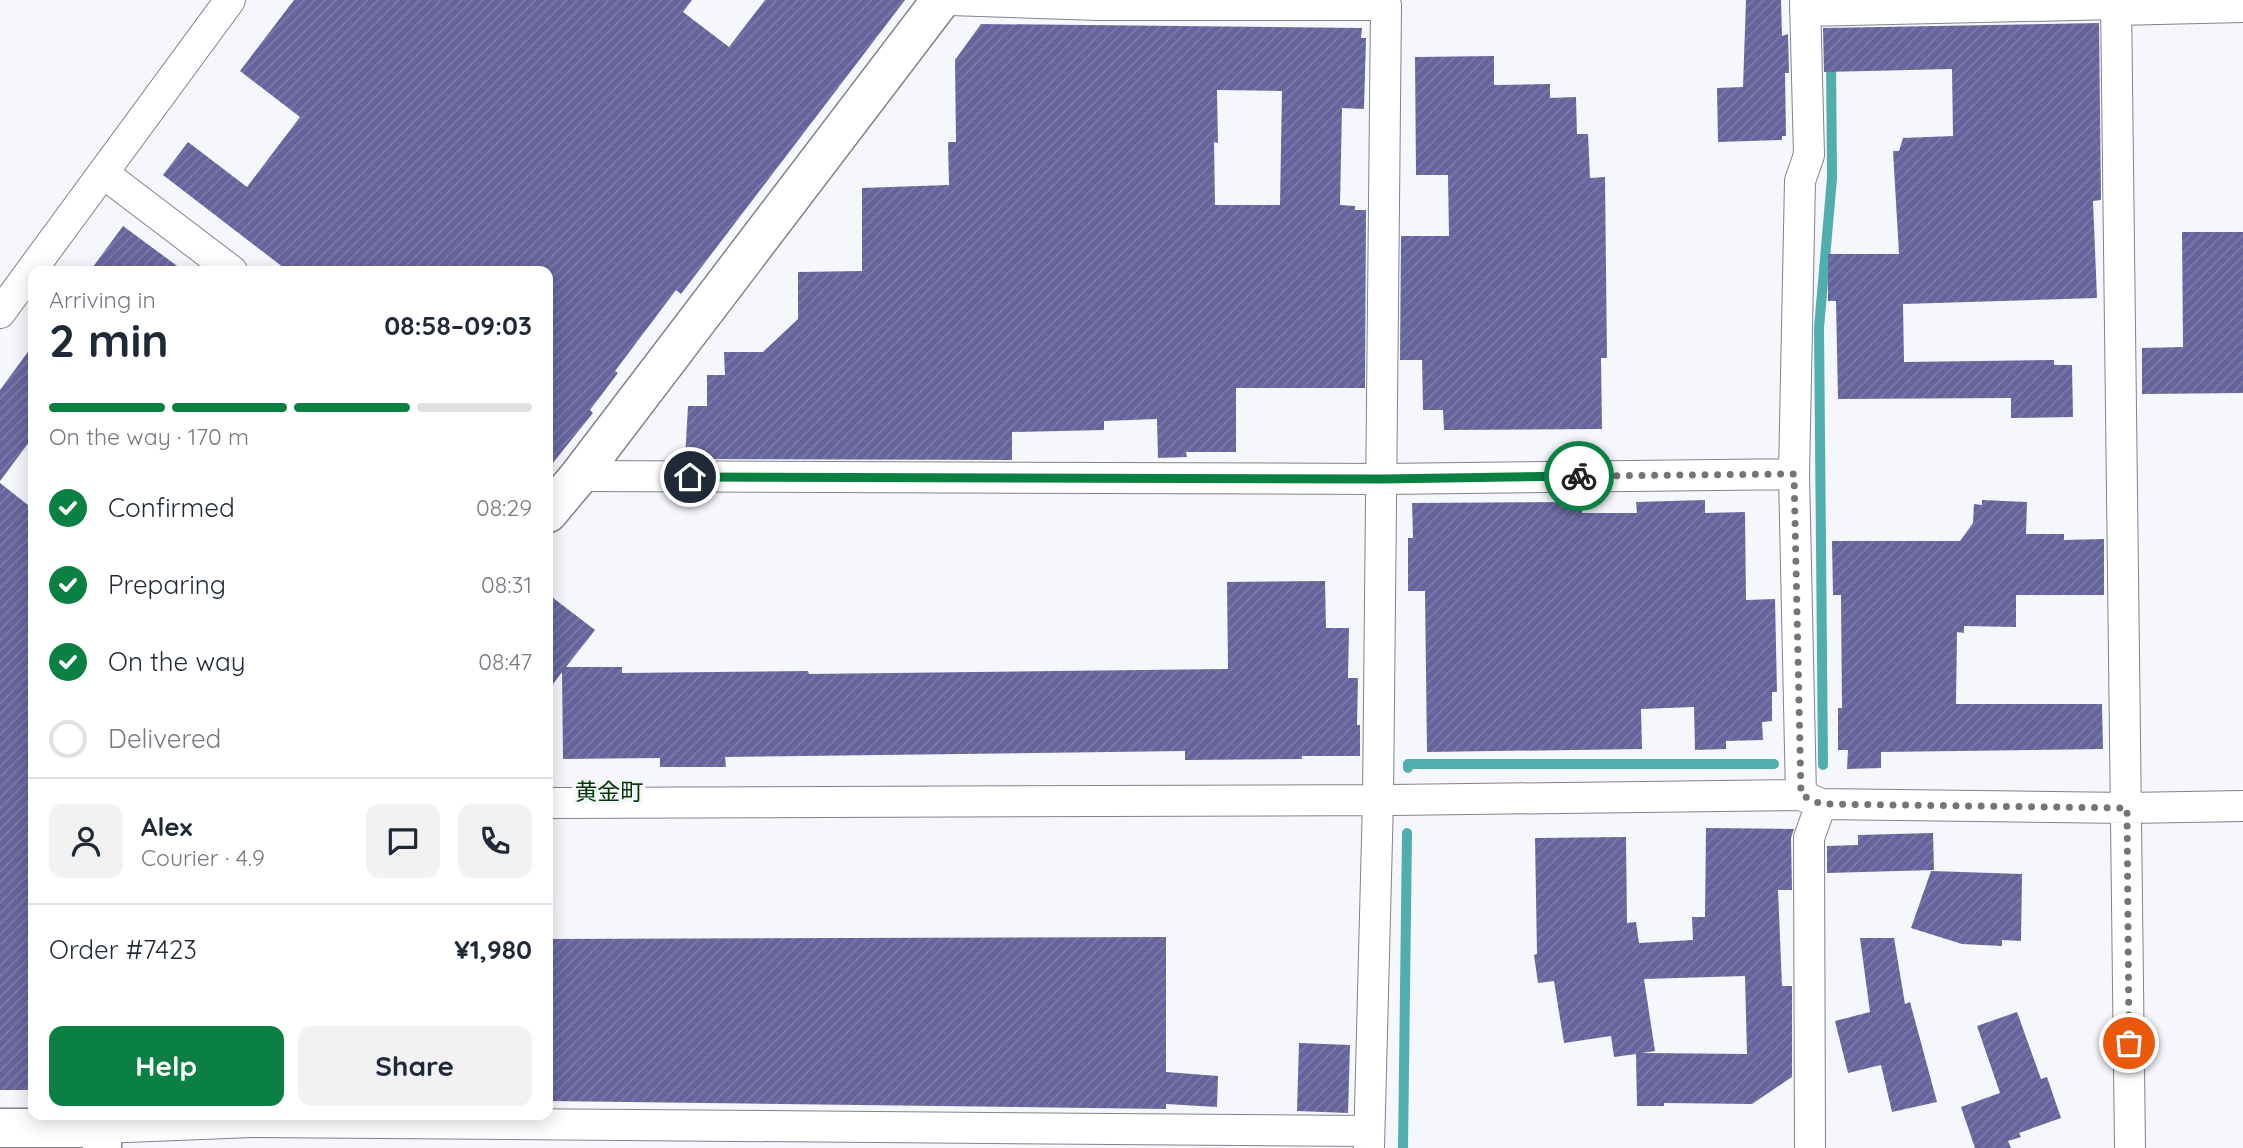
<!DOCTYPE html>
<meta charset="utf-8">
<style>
:root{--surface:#fff;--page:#f2f2f3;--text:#1f2937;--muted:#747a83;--line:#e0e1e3;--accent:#0b8043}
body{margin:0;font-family:Quicksand,"Noto Sans JP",sans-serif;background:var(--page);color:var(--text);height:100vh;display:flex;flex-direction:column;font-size:26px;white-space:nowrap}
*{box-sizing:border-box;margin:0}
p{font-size:23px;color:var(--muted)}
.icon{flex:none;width:38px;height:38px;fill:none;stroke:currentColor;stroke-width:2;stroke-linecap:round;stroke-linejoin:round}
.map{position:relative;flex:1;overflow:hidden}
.drawer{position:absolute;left:28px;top:266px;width:525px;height:854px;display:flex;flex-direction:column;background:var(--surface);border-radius:14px;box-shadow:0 4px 18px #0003}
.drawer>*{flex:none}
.pin{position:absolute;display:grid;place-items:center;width:60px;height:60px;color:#fff;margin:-30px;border:4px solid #fff;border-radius:50%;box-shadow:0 2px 7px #0007}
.courier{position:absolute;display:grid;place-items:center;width:70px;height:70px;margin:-35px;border:5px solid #0b8043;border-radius:50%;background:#fff;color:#222;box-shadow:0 2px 9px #0007}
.overview em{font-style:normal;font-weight:800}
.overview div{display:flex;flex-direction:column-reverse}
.overview{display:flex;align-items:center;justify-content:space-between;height:119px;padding:0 21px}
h1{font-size:46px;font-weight:800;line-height:52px}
.bar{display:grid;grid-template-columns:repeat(4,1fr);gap:10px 7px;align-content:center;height:84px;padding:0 21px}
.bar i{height:9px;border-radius:5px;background:var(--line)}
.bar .on{background:var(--accent)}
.bar p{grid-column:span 4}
.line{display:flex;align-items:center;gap:18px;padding:0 21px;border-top:2px solid var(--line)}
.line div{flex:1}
.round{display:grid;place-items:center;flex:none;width:74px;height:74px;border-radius:14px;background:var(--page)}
ol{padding:0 21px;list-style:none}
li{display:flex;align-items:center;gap:21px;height:77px}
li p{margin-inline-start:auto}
li .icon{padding:7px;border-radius:50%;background:var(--accent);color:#fff;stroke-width:4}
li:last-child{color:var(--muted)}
li i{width:38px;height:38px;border:4px solid var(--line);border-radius:50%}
.cta{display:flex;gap:14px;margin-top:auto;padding:14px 21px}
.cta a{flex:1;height:80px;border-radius:14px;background:var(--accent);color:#fff;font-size:28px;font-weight:800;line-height:80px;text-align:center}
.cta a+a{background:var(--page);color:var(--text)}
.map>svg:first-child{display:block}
</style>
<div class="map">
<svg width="2243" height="1148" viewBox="0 0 2243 1148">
<defs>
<pattern id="building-hatch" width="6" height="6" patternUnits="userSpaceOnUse" patternTransform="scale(1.75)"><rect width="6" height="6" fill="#65649d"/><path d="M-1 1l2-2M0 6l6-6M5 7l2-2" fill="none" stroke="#7c7ba6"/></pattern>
</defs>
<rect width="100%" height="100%" fill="#f6f6fd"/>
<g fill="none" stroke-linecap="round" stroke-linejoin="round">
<path stroke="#51aeaf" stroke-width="10" d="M 1823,765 L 1819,328 L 1832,178 L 1831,59
M 1408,768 L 1408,764 L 1774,764
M 1403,1148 L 1407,833"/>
</g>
<path fill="url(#building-hatch)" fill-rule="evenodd" d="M 294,0 L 692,0 L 683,12 L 729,47 L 765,0 L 905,0 L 681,294 L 676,290 L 615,371 L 618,373 L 590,410 L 593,413 L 548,469 L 548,271 L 288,271 L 163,175 L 188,142 L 247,187 L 300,117 L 240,71 Z
M 1746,0 L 1781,0 L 1782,36 L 1788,34 L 1789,73 L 1785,73 L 1786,136 L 1782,136 L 1782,140 L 1718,142 L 1717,88 L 1743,87 Z
M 2099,23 L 2101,200 L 2093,201 L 2097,298 L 1903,304 L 1904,362 L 2054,360 L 2054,365 L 2072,365 L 2073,417 L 2011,418 L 2011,398 L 1838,399 L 1836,301 L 1828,301 L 1828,254 L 1899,254 L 1893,151 L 1899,151 L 1903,138 L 1953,136 L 1952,69 L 1824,72 L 1823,28 Z
M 981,24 L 1362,28 L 1361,38 L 1366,38 L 1364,109 L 1342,108 L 1340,205 L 1355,206 L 1355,210 L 1366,210 L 1365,388 L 1236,388 L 1236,452 L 1186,452 L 1187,457 L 1158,458 L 1157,419 L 1104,421 L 1104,430 L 1012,432 L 1012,460 L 685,459 L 688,406 L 707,406 L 707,375 L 725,375 L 724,352 L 763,352 L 798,319 L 798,272 L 862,271 L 862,188 L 949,185 L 948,142 L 956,142 L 955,60 ZM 1217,90 L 1282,91 L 1280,205 L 1215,205 L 1214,142 L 1218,143 Z
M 1494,56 L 1494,85 L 1550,84 L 1550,98 L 1576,97 L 1577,134 L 1588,134 L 1590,178 L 1605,177 L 1607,358 L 1601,358 L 1602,429 L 1444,430 L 1443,410 L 1423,410 L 1422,360 L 1400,360 L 1401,236 L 1449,236 L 1448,175 L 1416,175 L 1415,57 Z
M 123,226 L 184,271 L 90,271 Z
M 2182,232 L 2243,232 L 2243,393 L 2142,394 L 2142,348 L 2183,347 Z
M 33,345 L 33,437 L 0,481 L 0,390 Z
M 0,483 L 33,509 L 33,1090 L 0,1090 Z
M 1705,500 L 1705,513 L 1745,512 L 1746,600 L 1775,599 L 1777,692 L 1772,692 L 1772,721 L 1762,722 L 1763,740 L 1726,741 L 1726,749 L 1695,750 L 1694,707 L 1641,709 L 1642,749 L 1427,752 L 1425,591 L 1408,591 L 1408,538 L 1413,538 L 1412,503 L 1582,502 L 1582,513 L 1637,513 L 1636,502 Z
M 1982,500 L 2027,502 L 2026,534 L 2064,534 L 2064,540 L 2104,539 L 2104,595 L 2016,595 L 2016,627 L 1964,626 L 1964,633 L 1957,632 L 1956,704 L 2102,704 L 2103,749 L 1881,752 L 1881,768 L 1847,769 L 1848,750 L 1838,750 L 1838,708 L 1842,708 L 1841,595 L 1833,595 L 1832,541 L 1960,541 L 1973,523 L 1974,504 L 1982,505 Z
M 1325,581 L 1326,628 L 1349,628 L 1348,678 L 1358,678 L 1357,725 L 1360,725 L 1360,756 L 1302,756 L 1302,759 L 1185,760 L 1185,751 L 725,757 L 726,767 L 660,767 L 660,758 L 563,759 L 562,672 L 548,691 L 548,594 L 595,630 L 566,667 L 622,667 L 622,673 L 808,671 L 809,674 L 1228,669 L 1227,582 Z
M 1706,828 L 1794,829 L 1791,838 L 1792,890 L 1778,890 L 1782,986 L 1792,986 L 1792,1077 L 1752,1104 L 1664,1103 L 1664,1106 L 1637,1106 L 1636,1054 L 1614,1057 L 1611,1036 L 1564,1043 L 1554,981 L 1538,983 L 1534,955 L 1537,954 L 1535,838 L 1626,837 L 1627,923 L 1636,922 L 1639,943 L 1693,940 L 1692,917 L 1705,917 ZM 1745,976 L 1747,1054 L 1642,1053 L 1655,1051 L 1644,979 Z
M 1933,833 L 1934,870 L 1827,873 L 1827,846 L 1858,845 L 1858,835 Z
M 1931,871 L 2022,874 L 2021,941 L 2002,940 L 2002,946 L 1962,944 L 1911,928 Z
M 1166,937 L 1166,1072 L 1218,1076 L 1217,1107 L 1166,1104 L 1166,1109 L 548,1101 L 548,939 Z
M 1860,938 L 1894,938 L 1905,1004 L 1910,1002 L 1937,1102 L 1892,1112 L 1881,1065 L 1848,1073 L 1835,1021 L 1870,1012 Z
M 2017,1012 L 2041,1079 L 2047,1077 L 2061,1118 L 2019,1133 L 2021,1137 L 2008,1141 L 2011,1148 L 1975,1148 L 1961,1107 L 2000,1093 L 1977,1026 Z
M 1299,1043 L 1350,1045 L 1348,1113 L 1297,1111 Z"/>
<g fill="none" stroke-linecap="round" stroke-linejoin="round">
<defs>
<path id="minor" d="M 950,0 L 1099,5 L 1386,5 L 1378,800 L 1369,1148
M 2116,0 L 2130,1148
M 2116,10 L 2243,7
M 1805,11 L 2116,4
M 103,173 L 232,271
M 0,313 L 230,0
M 579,476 L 1383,479 L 1794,474
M 1801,795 L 1794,474 L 1800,181 L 1809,155 L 1805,0
M 548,803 L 1391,800 L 1801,795 L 1821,804 L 2127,808 L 2243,806
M 102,1128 L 252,1122 L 1369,1131
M 1810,1148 L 1809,838 L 1821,804"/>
<path id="tertiary" d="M 548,513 L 579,476 L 941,0"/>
<path id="primary" d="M 0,1128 L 102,1128 L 102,1148"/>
</defs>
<use href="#minor" stroke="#82828d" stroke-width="32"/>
<use href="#tertiary" stroke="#82828d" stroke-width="41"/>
<use href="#primary" stroke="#82828d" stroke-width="41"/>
<use href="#minor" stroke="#fff" stroke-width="30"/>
<use href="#tertiary" stroke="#fff" stroke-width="38"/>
<use href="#primary" stroke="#fff" stroke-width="38"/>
</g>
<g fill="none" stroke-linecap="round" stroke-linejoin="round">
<path stroke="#747479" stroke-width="7" stroke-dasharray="0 12.6" d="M 1579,476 L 1794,474 L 1801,795 L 1821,804 L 2127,808 L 2129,1043"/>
<path stroke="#0b8043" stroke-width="9" d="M 690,477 L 1383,479 L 1579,476"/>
</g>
<g text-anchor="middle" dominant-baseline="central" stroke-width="7" stroke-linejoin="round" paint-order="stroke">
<g font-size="23" fill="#023800" stroke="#f6f6fd">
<text x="609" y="791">黄金町</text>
</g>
</g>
</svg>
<div class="pin" style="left:2129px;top:1043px;background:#ea580c"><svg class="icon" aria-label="bag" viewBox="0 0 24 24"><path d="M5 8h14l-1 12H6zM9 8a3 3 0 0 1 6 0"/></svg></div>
<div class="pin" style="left:690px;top:477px;background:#1f2937"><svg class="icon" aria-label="home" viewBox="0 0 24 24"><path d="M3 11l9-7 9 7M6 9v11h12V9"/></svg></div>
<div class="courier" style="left:1579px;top:476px"><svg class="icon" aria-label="bike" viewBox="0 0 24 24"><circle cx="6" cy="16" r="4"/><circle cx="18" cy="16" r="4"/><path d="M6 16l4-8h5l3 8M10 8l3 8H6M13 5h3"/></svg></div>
<section class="drawer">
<div class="overview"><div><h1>2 min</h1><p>Arriving in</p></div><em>08:58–09:03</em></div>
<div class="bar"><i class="on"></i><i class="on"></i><i class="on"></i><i></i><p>On the way · 170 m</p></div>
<ol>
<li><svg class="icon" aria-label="check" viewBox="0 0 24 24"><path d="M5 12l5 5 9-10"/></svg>Confirmed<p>08:29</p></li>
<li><svg class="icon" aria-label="check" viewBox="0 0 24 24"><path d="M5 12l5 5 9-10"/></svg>Preparing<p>08:31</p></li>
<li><svg class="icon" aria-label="check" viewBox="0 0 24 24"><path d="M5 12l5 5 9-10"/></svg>On the way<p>08:47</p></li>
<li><i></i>Delivered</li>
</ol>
<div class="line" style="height:126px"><a class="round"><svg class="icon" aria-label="person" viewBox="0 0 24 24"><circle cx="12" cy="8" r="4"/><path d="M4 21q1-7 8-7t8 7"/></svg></a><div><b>Alex</b><p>Courier · 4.9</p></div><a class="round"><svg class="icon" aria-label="chat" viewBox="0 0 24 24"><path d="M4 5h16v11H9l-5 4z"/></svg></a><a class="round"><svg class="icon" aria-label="phone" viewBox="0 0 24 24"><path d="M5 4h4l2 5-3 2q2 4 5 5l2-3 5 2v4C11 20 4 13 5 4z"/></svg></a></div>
<div class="line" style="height:91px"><div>Order #7423</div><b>¥1,980</b></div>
<div class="cta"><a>Help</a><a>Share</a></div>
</section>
</div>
